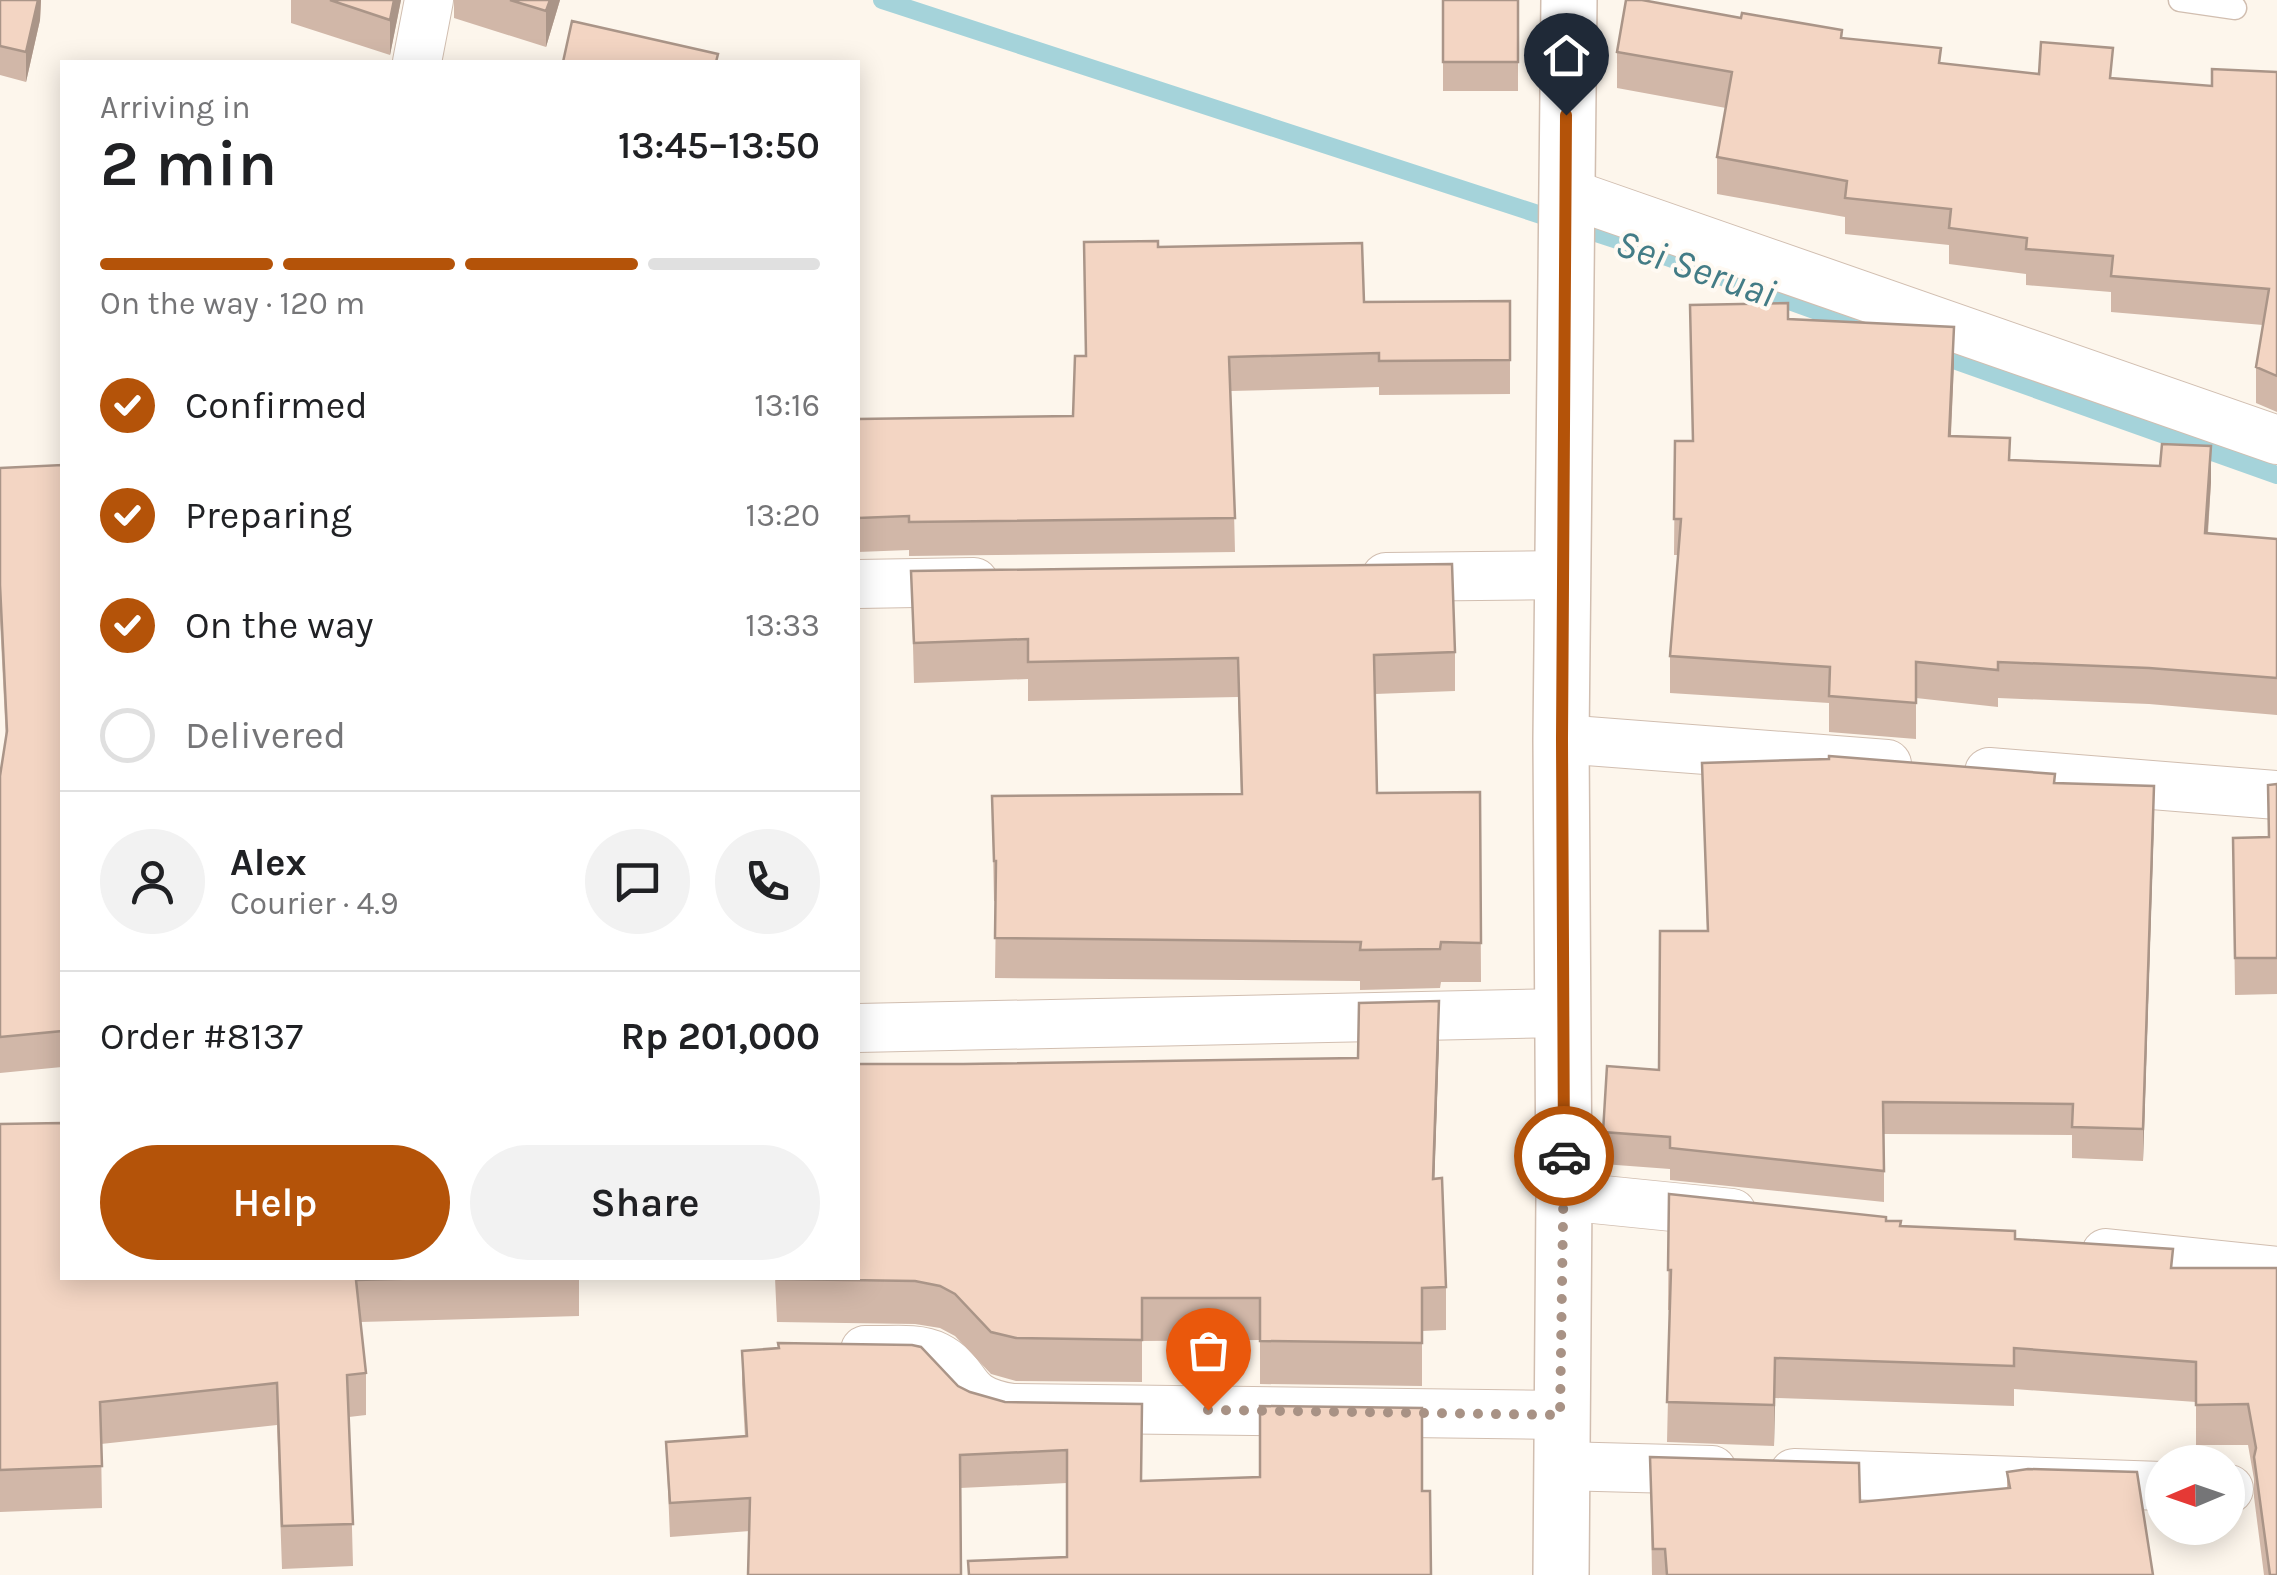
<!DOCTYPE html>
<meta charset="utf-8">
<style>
:root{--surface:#fff;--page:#f2f2f2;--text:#202124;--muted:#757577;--line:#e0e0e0;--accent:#b45309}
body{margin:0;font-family:Karla,sans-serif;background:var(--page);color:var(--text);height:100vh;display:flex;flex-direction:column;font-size:38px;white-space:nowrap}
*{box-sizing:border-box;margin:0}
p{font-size:32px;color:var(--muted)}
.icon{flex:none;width:55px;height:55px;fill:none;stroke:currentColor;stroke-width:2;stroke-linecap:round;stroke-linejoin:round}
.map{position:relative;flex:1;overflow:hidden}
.sheet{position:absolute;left:60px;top:60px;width:800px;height:1220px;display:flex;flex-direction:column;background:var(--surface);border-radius:0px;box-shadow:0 5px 25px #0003}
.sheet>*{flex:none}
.needle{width:65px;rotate:268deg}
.fabs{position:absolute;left:2145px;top:1445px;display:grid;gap:20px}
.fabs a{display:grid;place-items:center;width:100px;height:100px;border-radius:50%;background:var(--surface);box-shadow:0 5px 25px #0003;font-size:50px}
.pin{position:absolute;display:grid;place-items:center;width:85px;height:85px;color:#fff;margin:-102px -42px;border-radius:50% 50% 50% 0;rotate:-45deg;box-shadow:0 0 10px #0007}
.pin .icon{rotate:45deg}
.courier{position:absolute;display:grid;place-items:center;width:100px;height:100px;margin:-50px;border:8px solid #b45309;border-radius:50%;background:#fff;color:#222;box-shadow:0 2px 12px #0007}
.head em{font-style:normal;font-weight:600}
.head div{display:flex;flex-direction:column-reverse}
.head{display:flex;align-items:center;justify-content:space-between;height:170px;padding:0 40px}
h1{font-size:65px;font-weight:600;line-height:75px}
.bar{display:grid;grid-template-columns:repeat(4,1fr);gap:15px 10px;align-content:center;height:120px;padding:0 40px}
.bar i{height:12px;border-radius:8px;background:var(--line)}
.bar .current{background:var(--accent)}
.bar p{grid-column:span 4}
.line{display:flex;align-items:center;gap:25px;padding:0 40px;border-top:2px solid var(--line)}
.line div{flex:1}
.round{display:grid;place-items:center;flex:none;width:105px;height:105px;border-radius:52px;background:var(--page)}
ol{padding:0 40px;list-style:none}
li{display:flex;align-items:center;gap:30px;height:110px}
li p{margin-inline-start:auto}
li .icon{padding:10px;border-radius:50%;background:var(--accent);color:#fff;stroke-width:4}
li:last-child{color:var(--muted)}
li i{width:55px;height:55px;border:5px solid var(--line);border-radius:50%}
.action{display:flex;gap:20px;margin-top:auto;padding:20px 40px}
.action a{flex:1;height:115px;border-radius:60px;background:var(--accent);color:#fff;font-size:40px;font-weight:600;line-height:115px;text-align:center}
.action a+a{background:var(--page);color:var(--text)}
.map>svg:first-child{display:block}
</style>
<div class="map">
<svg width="2277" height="1575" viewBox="0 0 2277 1575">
<rect width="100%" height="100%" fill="#fdf6ec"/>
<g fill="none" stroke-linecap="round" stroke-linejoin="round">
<path stroke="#a5d3da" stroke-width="18" d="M 882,0 L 1642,248 L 1867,329
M 1934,353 L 2277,475"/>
<defs>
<path id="service" d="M 2180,0 L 2235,8"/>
<path id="minor" d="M 417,62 L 429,0
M 1565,192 L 2277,440
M 1386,577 L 1564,575
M 858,584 L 974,582
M 1561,739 L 1887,764
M 1989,772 L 2277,795
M 858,1028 L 1563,1013
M 1564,1196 L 1732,1213
M 2106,1253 L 2277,1271
M 865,1350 C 886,1351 917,1346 936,1356 C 973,1375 955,1399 1012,1408 L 1560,1415
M 1560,1466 L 1712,1470
M 1794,1473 L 2162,1486
M 2228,1489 L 2229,1489"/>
<path id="tertiary" d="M 1561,1575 L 1564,1196 L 1561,739 L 1569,0"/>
</defs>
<use href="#service" stroke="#d1beb0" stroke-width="25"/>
<use href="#minor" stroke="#d1beb0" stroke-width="50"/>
<use href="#tertiary" stroke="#d1beb0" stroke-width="58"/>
<use href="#service" stroke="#fff" stroke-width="22"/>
<use href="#minor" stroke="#fff" stroke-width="48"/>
<use href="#tertiary" stroke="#fff" stroke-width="55"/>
</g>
<path fill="#d1b7a8" d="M 0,0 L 41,0 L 40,20 L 26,82 L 0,75 Z
M 291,0 L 401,0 L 390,55 L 291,23 Z
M 454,0 L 560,0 L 546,47 L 454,18 Z
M 1443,0 L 1518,0 L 1518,91 L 1443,91 Z
M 1842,38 L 1941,63 L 2039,74 L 2212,86 L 2277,72 L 2277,412 L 2256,403 L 2256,367 L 2263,325 L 2111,312 L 2111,292 L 2026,285 L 2026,274 L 1949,264 L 1949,245 L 1845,234 L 1845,217 L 1717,194 L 1717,157 L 1726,108 L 1617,88 L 1617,52 Z
M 1158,247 L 1364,302 L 1510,301 L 1510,394 L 1379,395 L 1379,387 L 1231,391 L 1235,552 L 909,556 L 909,550 L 858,552 L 858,419 L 1073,416 L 1086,356 Z
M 1788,319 L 1954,363 L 1951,436 L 2010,460 L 2211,482 L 2208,534 L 2277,539 L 2277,715 L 2149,704 L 1998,698 L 1998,707 L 1916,698 L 1916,739 L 1829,732 L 1829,703 L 1670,693 L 1670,656 L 1678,555 L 1674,555 L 1675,441 L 1692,441 Z
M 62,465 L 62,1067 L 0,1073 L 0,776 L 6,740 L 0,621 L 0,468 Z
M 911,571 L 1455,652 L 1455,691 L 1375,694 L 1377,793 L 1480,792 L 1481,982 L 1441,982 L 1440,988 L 1360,990 L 1360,981 L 995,978 L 996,901 L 994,901 L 992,796 L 1241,794 L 1238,697 L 1028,701 L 1028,679 L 914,683 Z
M 1702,763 L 2055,783 L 2154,818 L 2143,1161 L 2072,1158 L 2072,1135 L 1884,1134 L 1884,1202 L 1670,1180 L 1670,1169 L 1603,1164 L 1603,1132 L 1659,1070 L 1707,931 Z
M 2277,784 L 2277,994 L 2235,995 L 2233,838 L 2268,837 Z
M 1439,1043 L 1434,1179 L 1446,1287 L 1446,1330 L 1422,1331 L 1422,1386 L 1260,1384 L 1260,1340 L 1142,1341 L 1142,1382 L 1016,1381 L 991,1374 L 955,1336 L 940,1328 L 915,1324 L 777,1322 L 775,1278 L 858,1278 L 963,1064 L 1358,1058 Z
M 0,1124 L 62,1278 L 579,1278 L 579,1316 L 360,1322 L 366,1373 L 366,1415 L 349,1417 L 353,1566 L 282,1569 L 277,1425 L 101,1444 L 102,1508 L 0,1512 Z
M 1669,1194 L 1886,1221 L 1900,1226 L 2015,1239 L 2173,1268 L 2277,1268 L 2277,1575 L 2264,1575 L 2254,1497 L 2254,1479 L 2248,1445 L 2196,1445 L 2196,1402 L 2014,1389 L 2014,1406 L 1775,1398 L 1774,1446 L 1667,1442 L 1670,1310 L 1668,1310 Z
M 742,1351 L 958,1386 L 1141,1481 L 1422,1491 L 1067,1557 L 1067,1483 L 960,1488 L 750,1531 L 670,1537 L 666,1442 L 745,1437 L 742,1384 Z
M 1650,1457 L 1860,1502 L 2007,1488 L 2007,1472 L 2153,1575 L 1652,1575 Z"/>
<path fill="#aa9588" d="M 36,0 L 41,0 L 40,20 L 26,82 L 26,52 Z
M 394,0 L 401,0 L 390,55 L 390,20 Z
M 550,0 L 560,0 L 546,47 L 546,11 Z
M 1954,327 L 1954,363 L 1949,472 L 1949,436 Z
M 2211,446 L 2211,482 L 2205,570 L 2205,533 Z
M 2154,786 L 2154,818 L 2143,1161 L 2143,1129 Z
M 1439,1001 L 1439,1043 L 1433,1221 L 1433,1179 Z
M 1775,1358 L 1775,1398 L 1774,1446 L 1774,1405 Z"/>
<path fill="#f3d5c3" stroke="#aa9588" stroke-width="2.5" d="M 0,0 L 38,0 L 26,52 L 0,46 Z
M 330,0 L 394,0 L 390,20 Z
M 510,0 L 550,0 L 546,11 Z
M 1443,0 L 1518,0 L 1518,62 L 1443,62 Z
M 1626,0 L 1642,0 L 1741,18 L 1742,13 L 1842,30 L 1841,38 L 1941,48 L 1939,63 L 2039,74 L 2041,42 L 2113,48 L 2110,78 L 2212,86 L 2212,69 L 2277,72 L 2277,376 L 2256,367 L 2269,289 L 2111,276 L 2113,256 L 2026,249 L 2027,238 L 1949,228 L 1951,209 L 1845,198 L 1847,181 L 1717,157 L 1732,72 L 1617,52 Z
M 572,21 L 718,54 L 716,62 L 563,62 Z
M 1158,241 L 1158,247 L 1362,243 L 1364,302 L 1510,301 L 1510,360 L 1379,361 L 1379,353 L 1229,357 L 1235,518 L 909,522 L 909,516 L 858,518 L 858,419 L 1073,416 L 1075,356 L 1086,356 L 1084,242 Z
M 1788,303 L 1788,319 L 1954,327 L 1949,436 L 2010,438 L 2009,460 L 2160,466 L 2162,444 L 2211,446 L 2205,533 L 2277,539 L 2277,678 L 2149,668 L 1998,662 L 1998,670 L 1916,662 L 1916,703 L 1829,696 L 1830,667 L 1670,656 L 1681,519 L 1674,519 L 1675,441 L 1693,441 L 1690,305 Z
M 62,465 L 62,1031 L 0,1037 L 0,776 L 7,731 L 0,585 L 0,468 Z
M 1452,564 L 1455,652 L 1374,655 L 1377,793 L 1480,792 L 1481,943 L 1441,942 L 1440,949 L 1360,950 L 1361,942 L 995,938 L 996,861 L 994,861 L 992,796 L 1242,794 L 1238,658 L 1028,662 L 1028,639 L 914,643 L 911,571 Z
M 1829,756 L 2055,774 L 2054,783 L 2154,786 L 2143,1129 L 2072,1127 L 2073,1104 L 1883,1102 L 1884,1171 L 1670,1148 L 1670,1137 L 1603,1132 L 1607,1066 L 1659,1070 L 1660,931 L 1708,931 L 1702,763 L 1829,759 Z
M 2277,784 L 2277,958 L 2235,958 L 2233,838 L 2269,837 L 2268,785 Z
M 1439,1001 L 1433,1179 L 1442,1178 L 1446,1287 L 1422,1288 L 1422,1343 L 1260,1341 L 1260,1298 L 1142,1298 L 1142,1340 L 1016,1338 L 991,1332 L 955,1294 L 940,1286 L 915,1281 L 777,1279 L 776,1278 L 858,1278 L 858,1064 L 963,1064 L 1358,1058 L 1359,1003 Z
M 62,1123 L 62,1278 L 435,1278 L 356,1280 L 366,1373 L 347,1375 L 353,1524 L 282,1526 L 277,1383 L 100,1402 L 102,1466 L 0,1470 L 0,1124 Z
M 1669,1194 L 1886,1217 L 1886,1221 L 1901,1221 L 1900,1226 L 2015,1231 L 2015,1239 L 2173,1249 L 2171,1268 L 2277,1268 L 2277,1575 L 2270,1575 L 2254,1457 L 2256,1448 L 2248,1404 L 2196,1405 L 2196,1362 L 2014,1348 L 2014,1366 L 1775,1358 L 1774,1405 L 1667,1402 L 1671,1270 L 1668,1270 Z
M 778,1343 L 912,1345 L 921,1347 L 958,1386 L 970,1392 L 1005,1402 L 1142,1404 L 1141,1481 L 1260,1477 L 1260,1406 L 1422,1408 L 1422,1491 L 1430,1491 L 1431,1575 L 969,1575 L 968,1561 L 1067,1557 L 1067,1450 L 960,1455 L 961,1575 L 748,1575 L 750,1498 L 670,1503 L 666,1442 L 747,1436 L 742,1351 L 779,1348 Z
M 1650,1457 L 1859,1463 L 1860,1502 L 2010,1488 L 2007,1472 L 2028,1469 L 2137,1472 L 2153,1575 L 1667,1575 L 1665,1549 L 1653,1549 Z"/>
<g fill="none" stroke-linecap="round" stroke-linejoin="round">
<path stroke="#a89285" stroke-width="10" stroke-dasharray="0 18" d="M 1208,1410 L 1560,1415 L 1564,1156"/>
<path stroke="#b45309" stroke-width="12" d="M 1564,1156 L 1562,739 L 1566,115"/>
</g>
<g text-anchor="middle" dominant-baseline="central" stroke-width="8" stroke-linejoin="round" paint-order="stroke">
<g font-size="40" font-style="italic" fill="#437c86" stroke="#fffaf3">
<text transform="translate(1696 268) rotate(19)">Sei Seruai</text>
</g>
</g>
</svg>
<div class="fabs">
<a><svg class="needle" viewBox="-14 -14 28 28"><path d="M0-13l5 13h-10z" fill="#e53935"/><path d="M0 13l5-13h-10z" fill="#757577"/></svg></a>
</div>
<div class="pin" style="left:1208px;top:1410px;background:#ea580c"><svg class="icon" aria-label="bag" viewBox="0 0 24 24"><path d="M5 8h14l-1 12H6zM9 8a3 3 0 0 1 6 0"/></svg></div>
<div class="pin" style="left:1566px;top:115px;background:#1f2937"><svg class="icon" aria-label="home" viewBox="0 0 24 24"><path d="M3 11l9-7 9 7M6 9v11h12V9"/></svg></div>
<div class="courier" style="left:1564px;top:1156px"><svg class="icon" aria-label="car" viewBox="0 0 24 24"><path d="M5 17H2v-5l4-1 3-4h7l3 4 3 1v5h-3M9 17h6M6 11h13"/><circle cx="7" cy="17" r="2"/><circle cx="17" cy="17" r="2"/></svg></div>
<section class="sheet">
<div class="head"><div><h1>2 min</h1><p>Arriving in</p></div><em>13:45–13:50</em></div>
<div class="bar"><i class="current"></i><i class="current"></i><i class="current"></i><i></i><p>On the way · 120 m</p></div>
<ol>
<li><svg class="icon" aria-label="check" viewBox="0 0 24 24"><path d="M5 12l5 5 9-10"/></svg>Confirmed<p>13:16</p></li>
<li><svg class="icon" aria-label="check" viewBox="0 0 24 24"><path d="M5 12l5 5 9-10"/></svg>Preparing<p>13:20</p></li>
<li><svg class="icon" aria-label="check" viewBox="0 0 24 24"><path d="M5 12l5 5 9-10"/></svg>On the way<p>13:33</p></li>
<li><i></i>Delivered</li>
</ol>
<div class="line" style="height:180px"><a class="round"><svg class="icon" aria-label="person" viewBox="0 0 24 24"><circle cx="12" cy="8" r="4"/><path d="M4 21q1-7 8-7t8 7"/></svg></a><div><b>Alex</b><p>Courier · 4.9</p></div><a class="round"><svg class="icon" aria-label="chat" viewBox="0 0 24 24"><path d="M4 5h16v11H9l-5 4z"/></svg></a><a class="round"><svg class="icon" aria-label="phone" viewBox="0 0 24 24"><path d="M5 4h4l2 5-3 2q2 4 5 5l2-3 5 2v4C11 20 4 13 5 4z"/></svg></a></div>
<div class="line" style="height:130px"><div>Order #8137</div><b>Rp 201,000</b></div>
<div class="action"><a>Help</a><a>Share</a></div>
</section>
</div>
